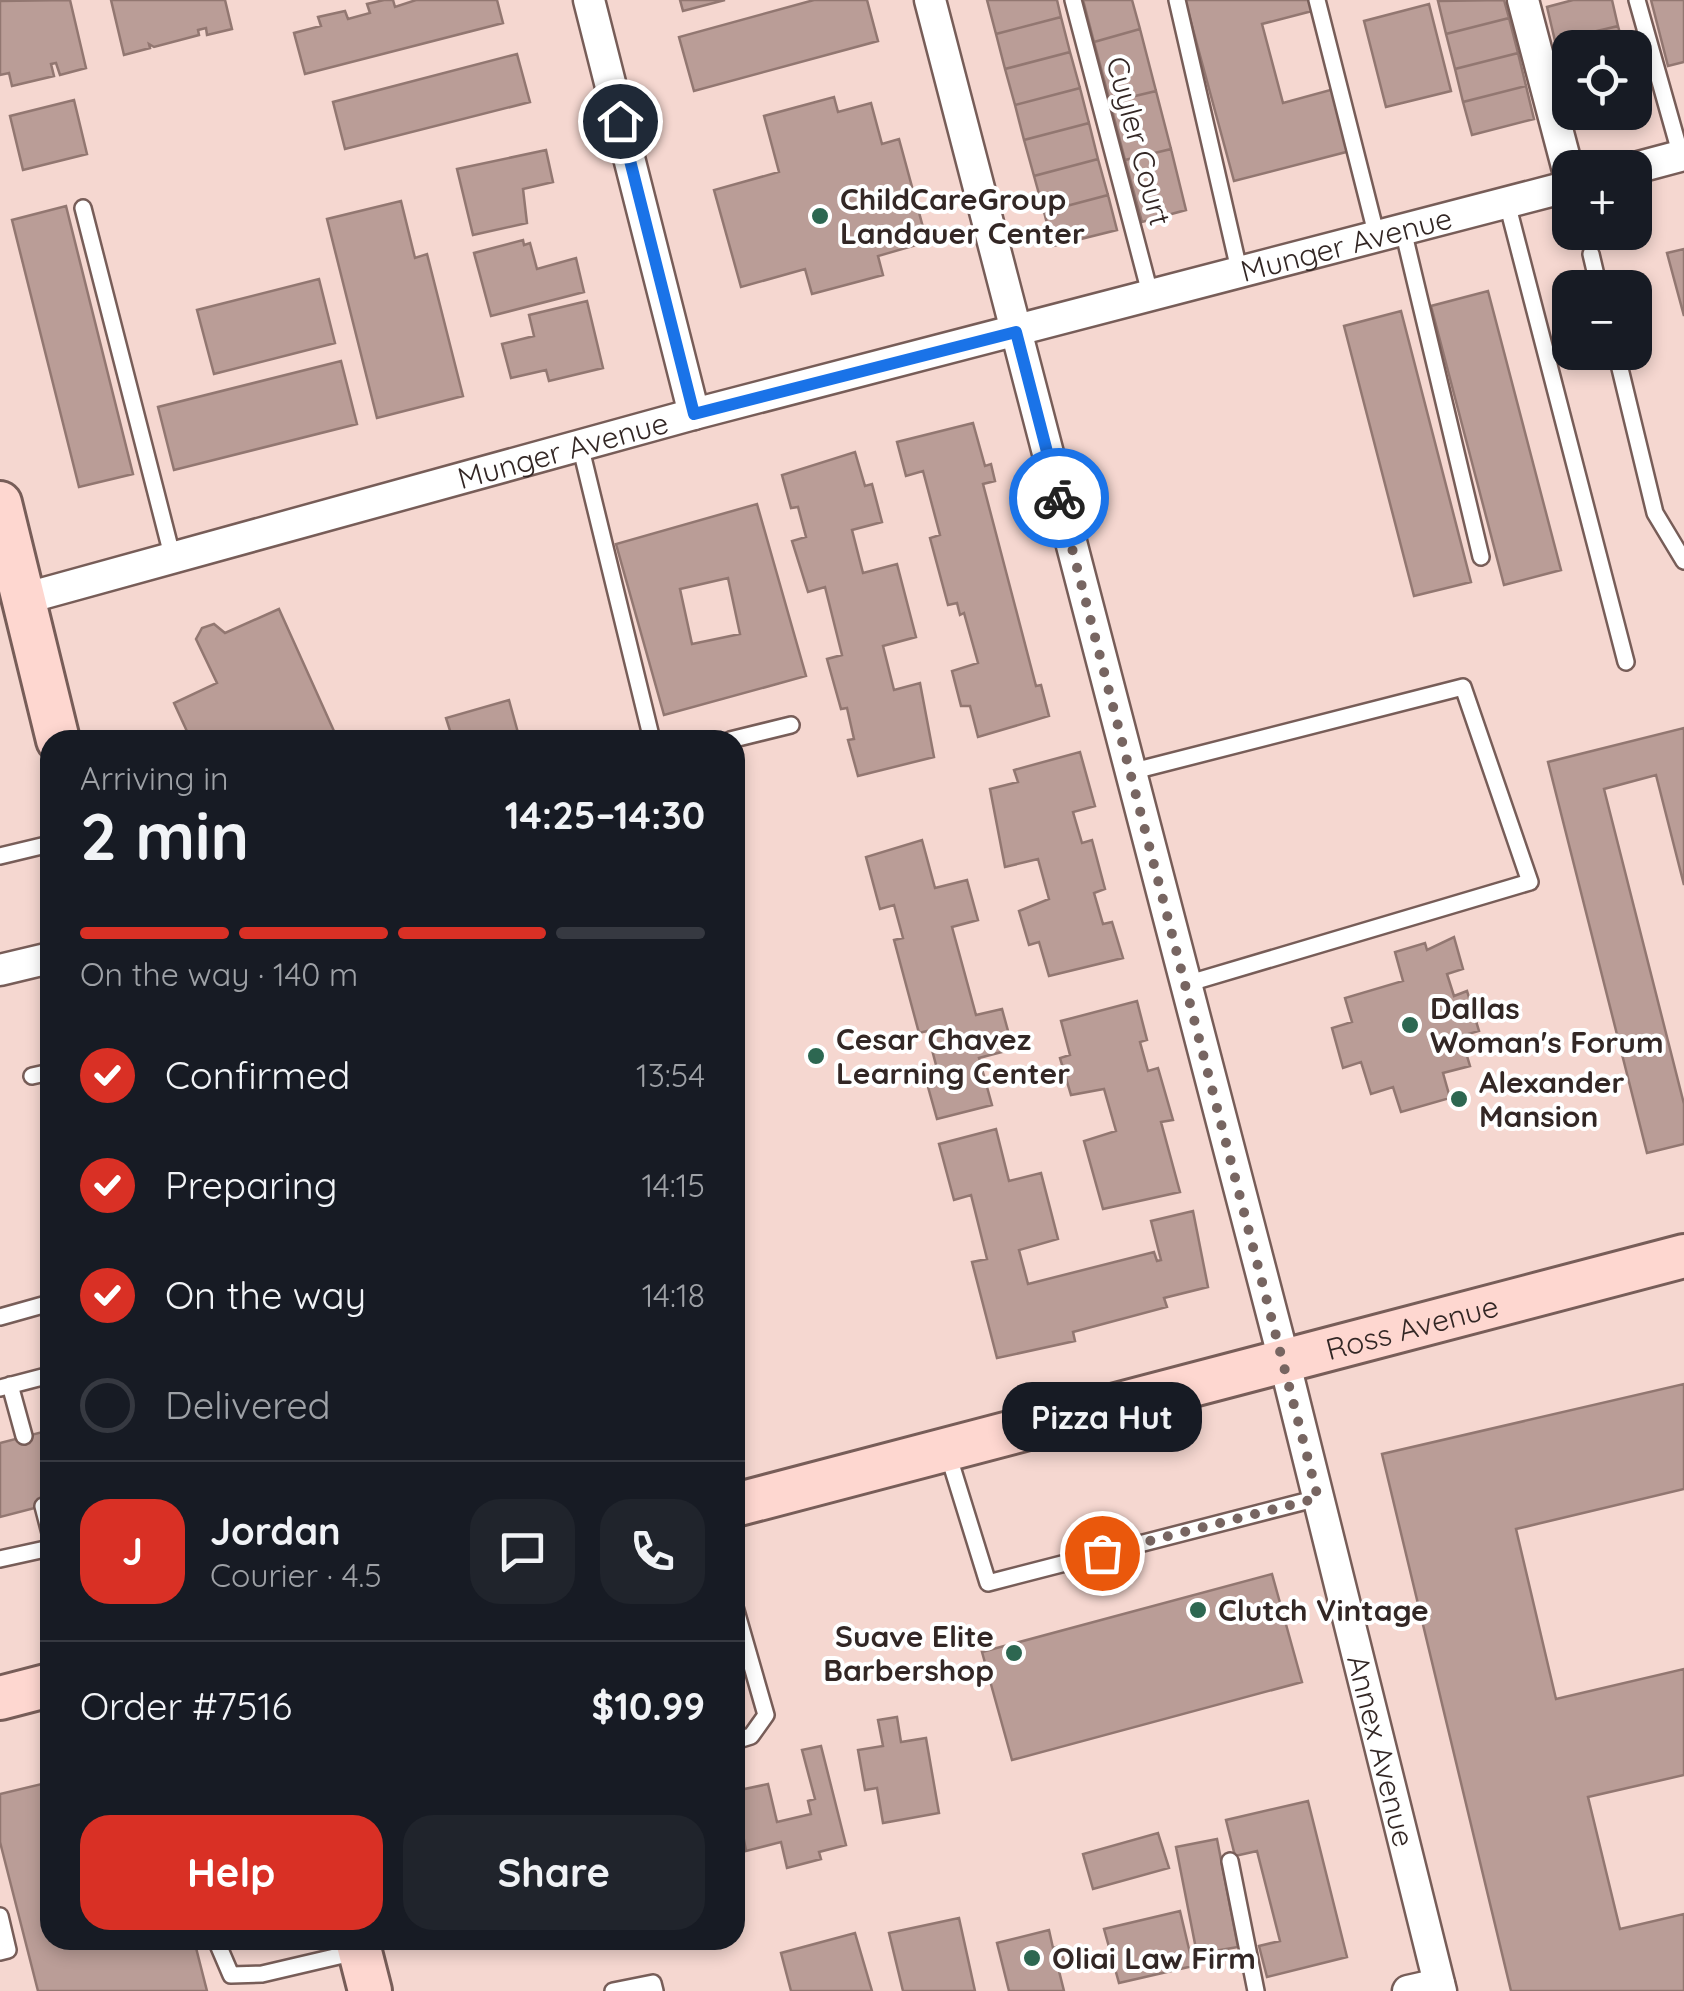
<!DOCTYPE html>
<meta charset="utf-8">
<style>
:root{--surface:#171b24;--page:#20242c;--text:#f1f3f6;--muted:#9ea1a6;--line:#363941;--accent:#d93025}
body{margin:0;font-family:Quicksand,sans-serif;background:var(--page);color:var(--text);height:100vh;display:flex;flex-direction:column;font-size:38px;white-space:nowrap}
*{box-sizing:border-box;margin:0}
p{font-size:32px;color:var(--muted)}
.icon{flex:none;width:55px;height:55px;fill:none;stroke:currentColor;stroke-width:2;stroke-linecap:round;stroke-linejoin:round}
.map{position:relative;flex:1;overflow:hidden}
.sheet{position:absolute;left:40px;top:730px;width:705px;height:1220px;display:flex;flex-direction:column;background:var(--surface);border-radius:30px;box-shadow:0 5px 15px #0003}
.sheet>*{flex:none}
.tools{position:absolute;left:1552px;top:30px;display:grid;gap:20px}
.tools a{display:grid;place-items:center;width:100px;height:100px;border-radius:20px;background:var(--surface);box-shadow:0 5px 15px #0003;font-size:50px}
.pin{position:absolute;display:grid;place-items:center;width:85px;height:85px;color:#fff;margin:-42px;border:5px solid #fff;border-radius:50%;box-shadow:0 2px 10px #0007}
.courier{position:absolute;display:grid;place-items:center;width:100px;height:100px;margin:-50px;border:8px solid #1a73e8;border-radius:50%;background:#fff;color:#222;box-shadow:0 2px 12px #0007}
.bubble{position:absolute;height:70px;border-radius:30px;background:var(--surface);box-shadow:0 5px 15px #0003;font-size:32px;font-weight:700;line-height:70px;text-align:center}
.head em{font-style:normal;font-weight:700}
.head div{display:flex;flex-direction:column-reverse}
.head{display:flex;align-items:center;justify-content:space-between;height:170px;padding:0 40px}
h1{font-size:65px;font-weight:700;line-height:75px}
.bar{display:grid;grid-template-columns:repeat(4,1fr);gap:15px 10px;align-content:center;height:120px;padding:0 40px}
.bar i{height:12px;border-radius:8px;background:var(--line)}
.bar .on{background:var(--accent)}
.bar p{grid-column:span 4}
.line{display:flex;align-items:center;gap:25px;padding:0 40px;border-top:2px solid var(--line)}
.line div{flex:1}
.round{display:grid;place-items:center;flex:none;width:105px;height:105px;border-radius:30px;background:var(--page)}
ol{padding:0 40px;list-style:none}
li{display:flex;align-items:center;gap:30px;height:110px}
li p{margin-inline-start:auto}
li .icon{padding:10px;border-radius:50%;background:var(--accent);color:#fff;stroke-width:4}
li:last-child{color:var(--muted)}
li i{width:55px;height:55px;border:5px solid var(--line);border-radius:50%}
.action{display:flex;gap:20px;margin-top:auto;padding:20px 40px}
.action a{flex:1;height:115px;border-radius:30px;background:var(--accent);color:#fff;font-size:40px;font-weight:700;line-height:115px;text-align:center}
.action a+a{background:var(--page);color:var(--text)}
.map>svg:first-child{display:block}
</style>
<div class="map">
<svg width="1684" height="1991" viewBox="0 0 1684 1991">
<rect width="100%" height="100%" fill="#f5d7d0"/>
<path fill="#ba9d97" stroke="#927771" stroke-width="2.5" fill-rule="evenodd" d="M 70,0 L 86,68 L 60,75 L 56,63 L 51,64 L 54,76 L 12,86 L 9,73 L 0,75 L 0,1 Z
M 111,0 L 225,0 L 232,29 L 207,35 L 206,28 L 198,30 L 199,35 L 154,47 L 149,44 L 150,48 L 124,55 Z
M 384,0 L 393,0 L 395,7 L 416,0 L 497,0 L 503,23 L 305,74 L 294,33 L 321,26 L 318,17 L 345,11 L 348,19 L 370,13 L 367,4 Z
M 680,0 L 725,0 L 683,11 Z
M 814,0 L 867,0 L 878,41 L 694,91 L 679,37 Z
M 987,0 L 1057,0 L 1061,17 L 996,34 Z
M 1083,0 L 1132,0 L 1140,29 L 1094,42 Z
M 1185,0 L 1309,0 L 1312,11 L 1262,24 L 1283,103 L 1334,89 L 1350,151 L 1234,181 Z
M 1504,0 L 1509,18 L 1446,34 L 1438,1 Z
M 1573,0 L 1612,0 L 1618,26 L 1555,41 L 1547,7 Z
M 1651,0 L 1684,0 L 1684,62 L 1668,66 Z
M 1429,4 L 1451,91 L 1386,107 L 1364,21 Z
M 1061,17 L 1070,52 L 1005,69 L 996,34 Z
M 1509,18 L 1518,53 L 1455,69 L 1446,34 Z
M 1618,26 L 1624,48 L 1570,48 L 1570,74 L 1564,75 L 1555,41 Z
M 1140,29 L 1156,91 L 1110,102 L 1094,42 Z
M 1070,52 L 1080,88 L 1015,105 L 1005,69 Z
M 1518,53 L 1526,86 L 1463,102 L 1455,69 Z
M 517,54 L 530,102 L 345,149 L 333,102 Z
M 1526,86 L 1534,119 L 1472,135 L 1463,102 Z
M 1080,88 L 1089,123 L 1024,140 L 1015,105 Z
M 1156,91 L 1171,149 L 1125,160 L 1110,102 Z
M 834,97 L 838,112 L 871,103 L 882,144 L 899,139 L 927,242 L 878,256 L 883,275 L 812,294 L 805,269 L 741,287 L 714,190 L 779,172 L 764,116 Z
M 74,100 L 87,154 L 23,170 L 10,116 Z
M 1089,123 L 1098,159 L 1034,176 L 1024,140 Z
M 1171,149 L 1186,210 L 1142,222 L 1125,160 Z
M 546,150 L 553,182 L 523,189 L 527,223 L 473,235 L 457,169 Z
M 1098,159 L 1108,195 L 1044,212 L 1034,176 Z
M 1108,195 L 1117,230 L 1053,246 L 1044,212 Z
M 401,201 L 415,258 L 427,254 L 463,396 L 377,418 L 327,219 Z
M 66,206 L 133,474 L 79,487 L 12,220 Z
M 523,240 L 524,245 L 530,243 L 537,269 L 576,258 L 584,292 L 491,316 L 474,253 Z
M 1684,249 L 1684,316 L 1667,253 Z
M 319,279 L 335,343 L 214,374 L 197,310 Z
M 1488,291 L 1561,570 L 1504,585 L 1431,306 Z
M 587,301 L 603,368 L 549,381 L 546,370 L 511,378 L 502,344 L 534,336 L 529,315 Z
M 1401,311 L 1471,582 L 1414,596 L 1344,326 Z
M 341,361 L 357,424 L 174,470 L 158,407 Z
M 973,423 L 985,466 L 991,464 L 995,481 L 983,484 L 1036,686 L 1041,685 L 1049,716 L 978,737 L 970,706 L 961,706 L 952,671 L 978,663 L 964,613 L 960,615 L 957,603 L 948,605 L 930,538 L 940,535 L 923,471 L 906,476 L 897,442 Z
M 855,452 L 865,486 L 872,484 L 882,522 L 852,530 L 863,573 L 897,564 L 916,637 L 883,646 L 894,690 L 920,683 L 934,757 L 858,776 L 848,740 L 854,739 L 847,708 L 841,709 L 827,659 L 842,655 L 825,587 L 808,592 L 792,541 L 806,537 L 798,507 L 791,508 L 782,475 Z
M 757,504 L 806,676 L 664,715 L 616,544 ZM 728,578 L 740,634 L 692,644 L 680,589 Z
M 279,609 L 338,740 L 191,740 L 174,703 L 217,683 L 196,639 L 202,628 L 214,624 L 225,633 Z
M 509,700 L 520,740 L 453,740 L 446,718 Z
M 1684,728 L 1684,885 L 1656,775 L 1604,789 L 1684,1104 L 1684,1144 L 1647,1153 L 1548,762 Z
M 1080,752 L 1095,806 L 1073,812 L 1082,843 L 1092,840 L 1105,889 L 1094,893 L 1103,924 L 1112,922 L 1123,958 L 1049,976 L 1039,942 L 1029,945 L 1019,911 L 1049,899 L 1038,859 L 1005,867 L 990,789 L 1018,782 L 1014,770 Z
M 922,840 L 935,888 L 967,880 L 978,920 L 952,927 L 976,1015 L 1002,1009 L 1013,1049 L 979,1058 L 992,1105 L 937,1119 L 923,1069 L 936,1065 L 927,1031 L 919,1033 L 894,940 L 903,938 L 894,905 L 880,909 L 866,857 Z
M 1454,937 L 1463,969 L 1447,974 L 1454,996 L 1467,991 L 1479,1031 L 1461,1036 L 1470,1066 L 1443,1073 L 1450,1098 L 1401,1112 L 1393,1087 L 1371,1094 L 1361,1062 L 1343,1068 L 1332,1028 L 1352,1022 L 1345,998 L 1403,981 L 1395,952 L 1425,943 L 1427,950 Z
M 1137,1001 L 1147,1040 L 1140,1042 L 1148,1071 L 1158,1068 L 1173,1120 L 1161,1122 L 1180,1192 L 1103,1209 L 1084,1141 L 1116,1131 L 1104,1089 L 1071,1095 L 1060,1058 L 1070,1055 L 1061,1021 Z
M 996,1129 L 1009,1181 L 1041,1173 L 1058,1239 L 1019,1250 L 1028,1284 L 1154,1252 L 1157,1261 L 1161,1260 L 1151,1221 L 1193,1211 L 1208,1287 L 1164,1298 L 1167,1307 L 1073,1332 L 1075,1341 L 997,1358 L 972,1262 L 987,1259 L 971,1195 L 954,1200 L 939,1144 Z
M 1684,1384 L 1684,1489 L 1516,1529 L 1556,1699 L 1684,1669 L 1684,1775 L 1588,1797 L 1620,1929 L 1684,1914 L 1684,1991 L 1511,1991 L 1382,1454 Z
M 50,1430 L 50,1504 L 0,1517 L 0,1443 Z
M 1272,1574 L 1302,1682 L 1012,1760 L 982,1652 Z
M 897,1717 L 901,1742 L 926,1738 L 939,1813 L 883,1823 L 877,1788 L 865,1790 L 858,1750 L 883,1746 L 878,1720 Z
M 821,1746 L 846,1845 L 819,1852 L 821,1859 L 787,1868 L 781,1842 L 746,1851 L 735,1791 L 768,1784 L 777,1822 L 811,1814 L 808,1801 L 815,1799 L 802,1750 Z
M 50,1782 L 50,1940 L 194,1940 L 207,1991 L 38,1991 L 0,1842 L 0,1794 Z
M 1308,1801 L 1347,1957 L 1267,1977 L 1259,1946 L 1280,1941 L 1257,1851 L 1235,1856 L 1226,1820 Z
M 1158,1833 L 1169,1868 L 1093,1889 L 1083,1854 Z
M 1217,1839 L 1238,1947 L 1197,1954 L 1176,1847 Z
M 1180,1911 L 1193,1966 L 1119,1983 L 1104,1929 Z
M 959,1918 L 975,1991 L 903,1991 L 889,1933 Z
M 1049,1930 L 1053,1948 L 1060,1946 L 1066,1969 L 1059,1971 L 1064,1991 L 1009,1991 L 997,1943 Z
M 855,1933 L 872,1991 L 791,1991 L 781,1953 Z"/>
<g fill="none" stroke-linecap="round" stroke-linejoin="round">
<defs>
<path id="lane" d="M 1073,0 L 1151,297
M 1177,0 L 1240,274
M 1317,0 L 1377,237
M 1637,0 L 1681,156
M 1507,203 L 1626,662
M 83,208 L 173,559
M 1403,230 L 1481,557
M 1591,254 L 1599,288
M 1616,352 L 1655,513 L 1684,561
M 580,445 L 652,740
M 730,740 L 791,725
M 1130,772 L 1463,687 L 1530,882 L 1186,984
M 0,856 L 50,844
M 32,1076 L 50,1072
M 0,1317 L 50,1303
M 10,1385 L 24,1436
M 0,1388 L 50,1375
M 948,1454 L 988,1583 L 1318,1498
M 43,1506 L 50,1533
M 0,1559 L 50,1548
M 735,1607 L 766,1715 L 751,1736 L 735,1741
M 1230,1861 L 1256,1991
M 0,1916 L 8,1950 L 0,1952
M 216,1940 L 231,1975 L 262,1974 L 356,1952
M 613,1991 L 653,1983 L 655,1991"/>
<g id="street">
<path d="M 589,0 L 694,414"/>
<path id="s1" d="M 930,0 L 1284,1360 L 1441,1991"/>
<path d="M 1523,0 L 1570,178"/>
<path d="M 1635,168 L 1684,155"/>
<path id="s2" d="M 23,599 L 694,414 L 1570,186"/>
<path d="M 0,970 L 50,958"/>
<path d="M 1408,1991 L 1439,1984"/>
</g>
<g id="secondary">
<path d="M 0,503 L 58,740"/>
<path id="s3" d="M 735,1505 L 1684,1256"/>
<path d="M 0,1698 L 50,1685"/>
<path d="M 357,1940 L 370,1991"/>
</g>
</defs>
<use href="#lane" stroke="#775d58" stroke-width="20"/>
<use href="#street" stroke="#775d58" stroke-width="35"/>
<use href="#secondary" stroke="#775d58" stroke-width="48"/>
<use href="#lane" stroke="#fff" stroke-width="15"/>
<use href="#street" stroke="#fff" stroke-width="30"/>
<use href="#secondary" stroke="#fed7d0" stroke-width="42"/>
</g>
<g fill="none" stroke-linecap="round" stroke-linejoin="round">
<path stroke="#776561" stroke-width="10" stroke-dasharray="0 18" d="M 1059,498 L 1318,1498 L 1102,1553"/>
<path stroke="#1a73e8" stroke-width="12" d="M 620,121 L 694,414 L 1016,332 L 1059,498"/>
</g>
<g fill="#2d6751" stroke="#fff" stroke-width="4">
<circle cx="820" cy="216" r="10"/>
<circle cx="1410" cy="1025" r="10"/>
<circle cx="816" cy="1056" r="10"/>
<circle cx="1459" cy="1099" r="10"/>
<circle cx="1198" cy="1610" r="10"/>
<circle cx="1014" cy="1653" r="10"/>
<circle cx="1032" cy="1958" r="10"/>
</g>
<g text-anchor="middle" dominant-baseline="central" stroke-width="8" stroke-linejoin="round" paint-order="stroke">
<g font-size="30" fill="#332725" stroke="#fff">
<text transform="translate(1139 141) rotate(75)">Cuyler Court</text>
<text stroke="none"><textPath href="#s2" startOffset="1370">Munger Avenue</textPath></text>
<text stroke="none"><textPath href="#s2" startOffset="560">Munger Avenue</textPath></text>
<text stroke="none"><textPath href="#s3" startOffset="700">Ross Avenue</textPath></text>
<text stroke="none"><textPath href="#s1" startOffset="1808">Annex Avenue</textPath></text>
</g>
<g font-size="30" font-weight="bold" fill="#332725" stroke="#fff" text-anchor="start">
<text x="840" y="199">ChildCareGroup<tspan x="840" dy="34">Landauer Center</tspan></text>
<text x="1430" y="1008">Dallas<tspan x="1430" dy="34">Woman's Forum</tspan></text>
<text x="836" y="1039">Cesar Chavez<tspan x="836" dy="34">Learning Center</tspan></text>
<text x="1479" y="1082">Alexander<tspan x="1479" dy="34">Mansion</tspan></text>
<text x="1218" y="1610">Clutch Vintage</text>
<text x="994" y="1636" text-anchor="end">Suave Elite<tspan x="994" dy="34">Barbershop</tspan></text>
<text x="1052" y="1958">Oliai Law Firm</text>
</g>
</g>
</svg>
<div class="tools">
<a><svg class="icon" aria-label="locate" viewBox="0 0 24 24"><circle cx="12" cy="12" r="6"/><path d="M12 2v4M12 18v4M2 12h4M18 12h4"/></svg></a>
<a>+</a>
<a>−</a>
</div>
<div class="pin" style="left:1102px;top:1553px;background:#ea580c"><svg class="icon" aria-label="bag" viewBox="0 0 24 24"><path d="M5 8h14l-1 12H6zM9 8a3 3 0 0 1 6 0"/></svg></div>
<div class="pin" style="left:620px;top:121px;background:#1f2937"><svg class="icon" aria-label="home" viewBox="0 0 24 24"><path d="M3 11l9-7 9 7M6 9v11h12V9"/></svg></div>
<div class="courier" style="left:1059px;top:498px"><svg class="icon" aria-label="bike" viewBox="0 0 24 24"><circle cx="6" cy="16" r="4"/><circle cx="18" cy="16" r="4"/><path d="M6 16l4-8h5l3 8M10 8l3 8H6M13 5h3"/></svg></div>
<div class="bubble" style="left:1002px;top:1382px;width:200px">Pizza Hut</div>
<section class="sheet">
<div class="head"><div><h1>2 min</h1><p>Arriving in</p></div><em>14:25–14:30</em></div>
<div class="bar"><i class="on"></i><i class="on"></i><i class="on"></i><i></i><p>On the way · 140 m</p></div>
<ol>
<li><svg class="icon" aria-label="check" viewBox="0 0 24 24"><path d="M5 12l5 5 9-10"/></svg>Confirmed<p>13:54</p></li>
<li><svg class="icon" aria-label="check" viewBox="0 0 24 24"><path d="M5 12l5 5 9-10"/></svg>Preparing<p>14:15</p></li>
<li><svg class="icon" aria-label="check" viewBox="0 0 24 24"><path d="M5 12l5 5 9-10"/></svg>On the way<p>14:18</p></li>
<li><i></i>Delivered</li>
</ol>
<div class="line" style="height:180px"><b class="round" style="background:var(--accent);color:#fff">J</b><div><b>Jordan</b><p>Courier · 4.5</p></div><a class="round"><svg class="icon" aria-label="chat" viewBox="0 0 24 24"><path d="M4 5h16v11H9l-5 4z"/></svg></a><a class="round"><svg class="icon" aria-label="phone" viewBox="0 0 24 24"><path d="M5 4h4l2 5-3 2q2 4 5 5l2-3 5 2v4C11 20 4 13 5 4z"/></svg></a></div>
<div class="line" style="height:130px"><div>Order #7516</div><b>$10.99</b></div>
<div class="action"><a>Help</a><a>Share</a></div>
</section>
</div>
